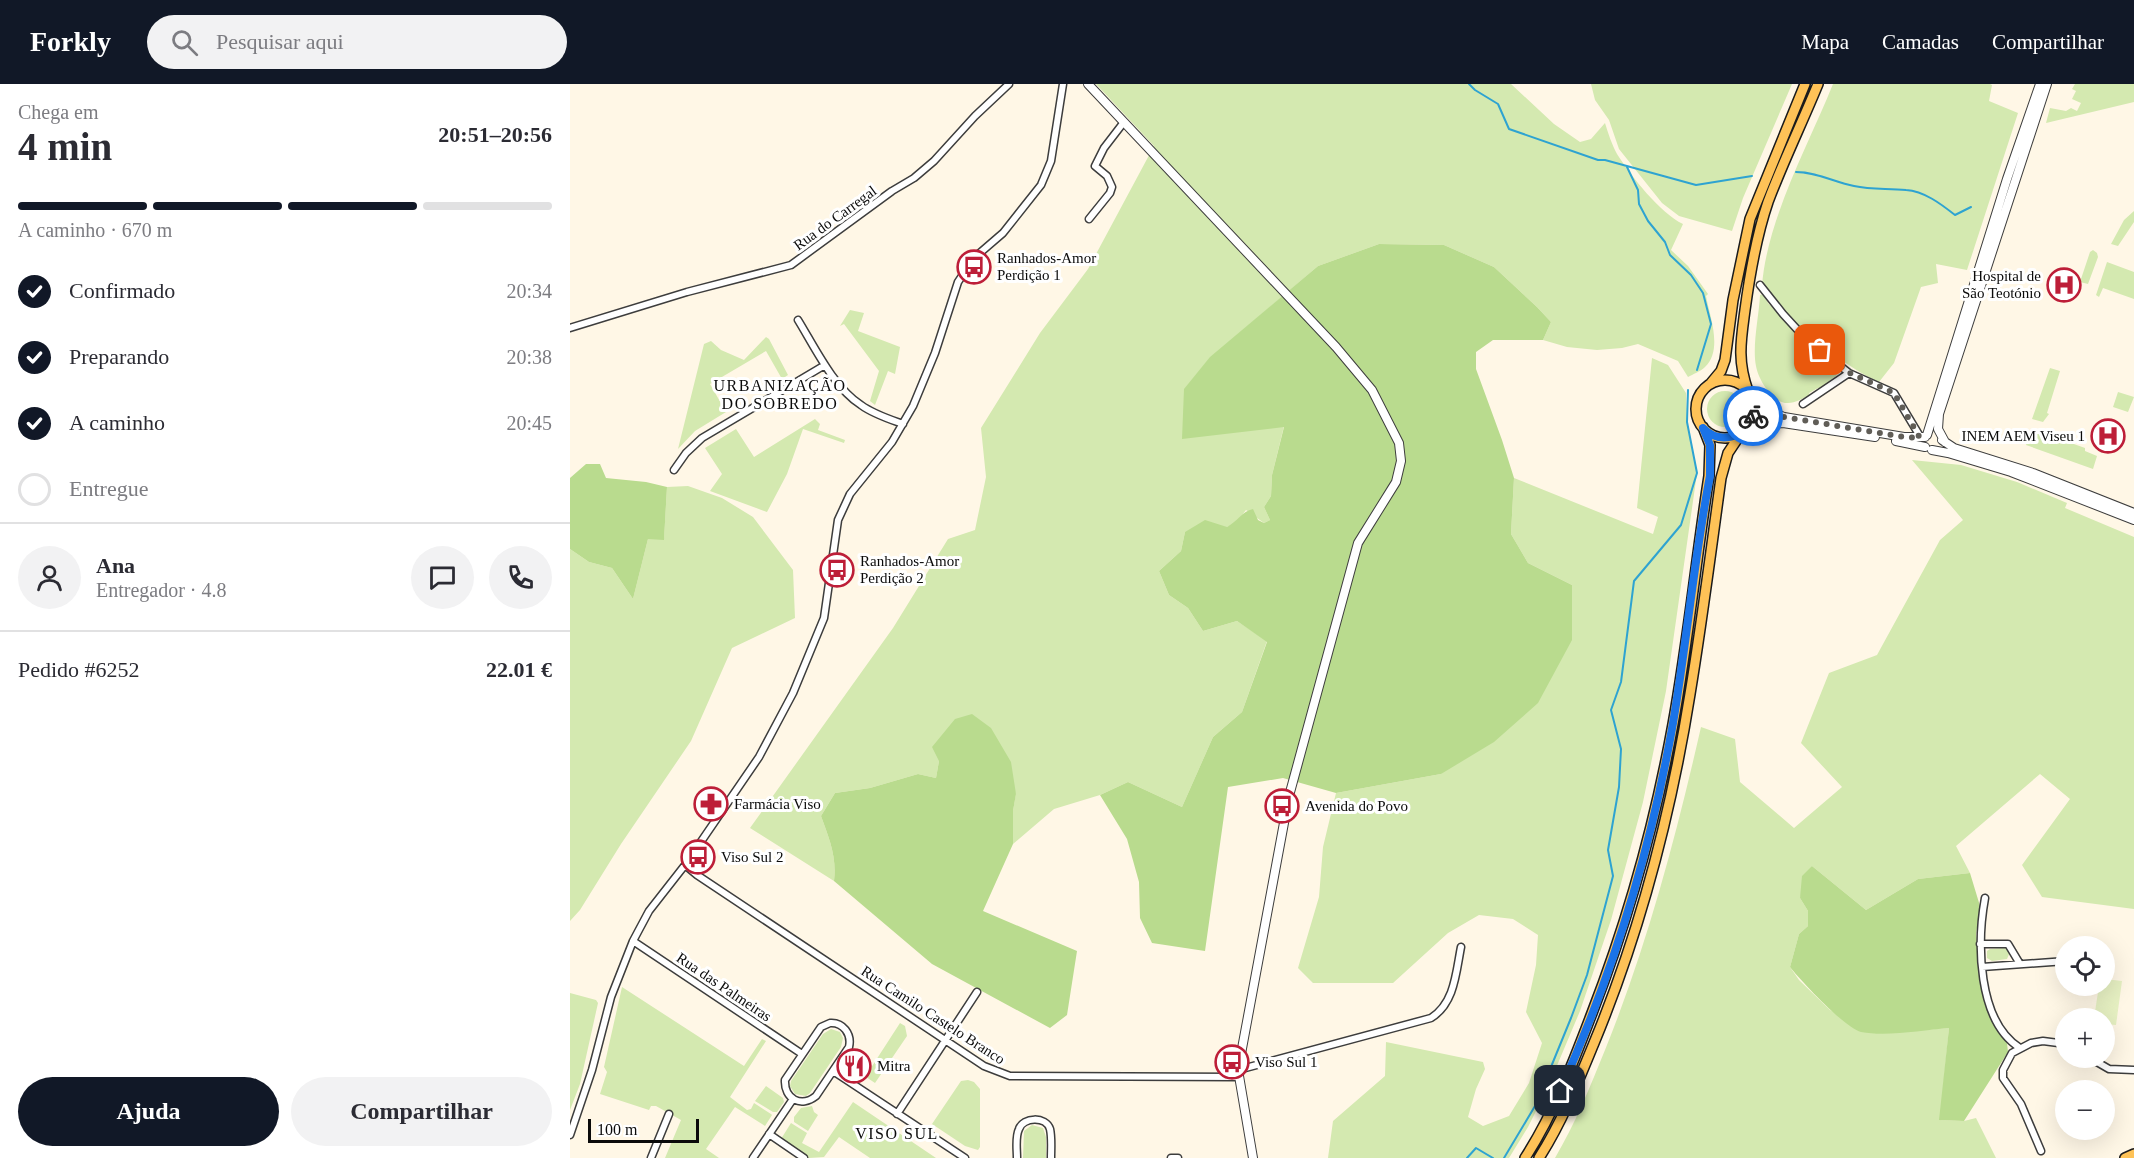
<!DOCTYPE html>
<html lang="pt">
<meta charset="utf-8">
<style>
:root{--surface:#fff;--page:#f2f2f3;--text:#2b2b33;--muted:#7c7c81;--line:#e1e1e2;--accent:#111827}
body{margin:0;font-family:Georgia,serif;background:var(--page);color:var(--text);height:100vh;display:flex;flex-direction:column;font-size:22px;white-space:nowrap}
*{box-sizing:border-box;margin:0}
p{font-size:20px;color:var(--muted)}
.icon{flex:none;width:33px;height:33px;fill:none;stroke:currentColor;stroke-width:2;stroke-linecap:round;stroke-linejoin:round}
.map{position:relative;flex:1;overflow:hidden}
.side{display:flex;flex-direction:column;background:var(--surface);width:570px}
.side>*{flex:none}
.tools{position:absolute;left:1485px;top:852px;display:grid;gap:12px}
.tools a{display:grid;place-items:center;width:60px;height:60px;border-radius:50%;background:var(--surface);box-shadow:0 6px 24px #0002;font-size:30px}
.scale{position:absolute;left:18px;bottom:15px;width:111px;box-sizing:border-box;padding-left:6px;border:3px solid #0a0a0a;border-top:0;font-size:16px;line-height:21px;white-space:nowrap;color:#0a0a0a;-webkit-text-stroke:4px #fff;paint-order:stroke}
.pin{position:absolute;display:grid;place-items:center;width:51px;height:51px;color:#fff;margin:-26px;border-radius:12px;box-shadow:0 3px 9px #0006}
.courier{position:absolute;display:grid;place-items:center;width:60px;height:60px;margin:-30px;border:4px solid #1a73e8;border-radius:50%;background:#fff;color:#222;box-shadow:0 2px 8px #0007}
.head em{font-style:normal;font-weight:700}
.head div{display:flex;flex-direction:column-reverse}
.head{display:flex;align-items:center;justify-content:space-between;height:102px;padding:0 18px}
h1{font-size:39px;font-weight:700;line-height:45px}
.bar{display:grid;grid-template-columns:repeat(4,1fr);gap:9px 6px;align-content:center;height:72px;padding:0 18px}
.bar i{height:8px;border-radius:4px;background:var(--line)}
.bar .current{background:var(--accent)}
.bar p{grid-column:span 4}
.line{display:flex;align-items:center;gap:15px;padding:0 18px;border-top:2px solid var(--line)}
.line div{flex:1}
.round{display:grid;place-items:center;flex:none;width:63px;height:63px;border-radius:32px;background:var(--page)}
ol{padding:0 18px;list-style:none}
li{display:flex;align-items:center;gap:18px;height:66px}
li p{margin-inline-start:auto}
li .icon{padding:6px;border-radius:50%;background:var(--accent);color:#fff;stroke-width:4}
li:last-child{color:var(--muted)}
li i{width:33px;height:33px;border:3px solid var(--line);border-radius:50%}
.primary-button{display:flex;gap:12px;margin-top:auto;padding:12px 18px}
.primary-button a{flex:1;height:69px;border-radius:36px;background:var(--accent);color:#fff;font-size:24px;font-weight:700;line-height:69px;text-align:center}
.primary-button a+a{background:var(--page);color:var(--text)}
header{display:flex;align-items:center;gap:36px;box-sizing:border-box;height:84px;padding:0 30px;background:var(--accent);color:#fff}
header strong{font-size:28px}
nav{display:flex;gap:33px;margin-inline-start:auto;font-size:21px}
.search{width:420px;height:54px;background:var(--page);display:flex;align-items:center;gap:15px;box-sizing:border-box;padding:0 21px;border-radius:33px;color:var(--muted);font-size:22px}
main{display:flex;flex:1;min-height:0}
.map>svg:first-child{display:block}
</style>
<header>
<strong>Forkly</strong>
<div class="search"><svg class="icon" aria-label="search" viewBox="0 0 24 24"><circle cx="10" cy="10" r="6"/><path d="M15 15l6 6"/></svg>Pesquisar aqui</div>
<nav><a>Mapa</a><a>Camadas</a><a>Compartilhar</a></nav>
</header>
<main>
<section class="side">
<div class="head"><div><h1>4 min</h1><p>Chega em</p></div><em>20:51–20:56</em></div>
<div class="bar"><i class="current"></i><i class="current"></i><i class="current"></i><i></i><p>A caminho · 670 m</p></div>
<ol>
<li><svg class="icon" aria-label="check" viewBox="0 0 24 24"><path d="M5 12l5 5 9-10"/></svg>Confirmado<p>20:34</p></li>
<li><svg class="icon" aria-label="check" viewBox="0 0 24 24"><path d="M5 12l5 5 9-10"/></svg>Preparando<p>20:38</p></li>
<li><svg class="icon" aria-label="check" viewBox="0 0 24 24"><path d="M5 12l5 5 9-10"/></svg>A caminho<p>20:45</p></li>
<li><i></i>Entregue</li>
</ol>
<div class="line" style="height:108px"><a class="round"><svg class="icon" aria-label="person" viewBox="0 0 24 24"><circle cx="12" cy="8" r="4"/><path d="M4 21q1-7 8-7t8 7"/></svg></a><div><b>Ana</b><p>Entregador · 4.8</p></div><a class="round"><svg class="icon" aria-label="chat" viewBox="0 0 24 24"><path d="M4 5h16v11H9l-5 4z"/></svg></a><a class="round"><svg class="icon" aria-label="phone" viewBox="0 0 24 24"><path d="M5 4h4l2 5-3 2q2 4 5 5l2-3 5 2v4C11 20 4 13 5 4z"/></svg></a></div>
<div class="line" style="height:78px"><div>Pedido #6252</div><b>22.01 €</b></div>
<div class="primary-button"><a>Ajuda</a><a>Compartilhar</a></div>
</section>
<div class="map">
<svg width="1564" height="1074" viewBox="0 0 1564 1074">
<rect width="100%" height="100%" fill="#fff7e6"/>
<path fill="#d4e9b0" d="M 526,0 L 941,0 L 984,40 L 1010,58 L 1021,55 L 1035,39 C 1038,49 1042,61 1047,70 C 1061,92 1090,129 1113,140 L 1101,166 L 1118,182 L 1138,210 L 1136,212 C 1140,233 1153,266 1135,283 C 1130,288 1123,290 1118,293 L 1108,277 L 1068,260 L 1052,264 L 1027,266 L 997,263 L 973,256 L 981,238 L 967,223 L 924,183 L 874,161 L 809,160 L 748,182 L 640,274 L 714,342 L 702,391 L 701,412 L 694,423 L 700,436 L 694,439 L 676,426 L 665,440 L 657,443 L 615,448 L 611,467 L 589,487 L 599,511 L 618,524 L 633,547 L 667,537 L 697,557 L 672,628 L 643,653 L 612,723 L 558,698 L 530,711 L 484,725 L 443,760 L 443,727 L 446,709 L 369,677 L 366,694 L 348,690 L 300,704 L 265,709 L 251,732 C 259,754 267,773 264,797 L 180,744 L 323,544 L 378,455 L 405,446 L 416,393 L 411,344 L 470,249 L 518,185 L 584,62 Z
M 1021,0 L 1222,0 L 1173,114 L 1162,147 L 1109,132 L 1092,119 L 1049,65 L 1039,36 L 1025,16 Z
M 1263,0 L 1420,0 L 1422,1 L 1419,17 L 1448,29 L 1397,186 L 1366,180 L 1368,199 L 1351,203 L 1324,279 L 1309,298 C 1283,287 1240,254 1220,234 C 1210,224 1202,212 1192,202 C 1197,135 1238,62 1263,0 Z
M 1505,0 L 1564,0 L 1564,18 L 1476,39 L 1480,24 L 1496,27 L 1501,24 L 1507,27 L 1511,19 L 1502,15 L 1506,7 L 1502,5 Z
M 1564,127 L 1564,138 L 1548,162 L 1541,160 L 1554,136 Z
M 1523,166 L 1527,169 L 1528,173 L 1518,200 L 1510,198 L 1520,168 Z
M 1537,178 L 1564,188 L 1564,215 L 1533,204 L 1529,213 L 1526,211 Z
M 1194,210 L 1198,219 L 1234,256 L 1231,260 L 1261,283 L 1267,291 L 1250,305 L 1248,304 L 1239,309 L 1240,311 C 1234,314 1225,319 1218,319 C 1203,320 1188,295 1186,282 C 1182,262 1189,232 1190,211 Z
M 280,226 L 294,229 L 288,247 L 330,263 L 325,290 L 318,287 L 305,321 L 300,317 L 309,287 L 274,240 L 270,242 Z
M 196,253 L 199,255 L 218,291 L 212,295 L 196,267 L 140,300 L 156,328 L 125,347 L 108,365 L 134,260 L 141,257 L 151,266 L 174,276 Z
M 1082,274 L 1098,281 L 1116,309 L 1117,338 L 1127,389 L 1096,607 L 1073,718 L 1041,836 L 1010,927 L 978,1003 L 958,1043 L 939,1074 L 758,1074 L 763,1037 L 815,992 L 816,958 L 913,978 L 915,985 L 906,1005 L 898,1033 L 913,1042 L 939,1032 L 959,999 L 972,959 L 956,928 L 966,881 L 968,851 L 943,835 L 909,831 L 878,849 L 823,899 L 743,899 L 728,884 L 749,813 L 753,763 L 766,709 L 871,690 L 1002,501 L 958,479 L 941,450 L 944,394 L 1083,450 L 1088,433 L 1067,424 Z
M 1480,284 L 1490,287 L 1477,329 L 1479,330 L 1473,338 L 1462,335 Z
M1137 325a18 18 0 1 1 36 0a18 18 0 1 1-36 0Z
M 1548,308 L 1564,313 L 1558,328 L 1543,323 Z
M 245,335 L 250,340 L 248,346 L 275,356 L 274,359 L 233,345 L 217,390 L 197,428 L 140,407 L 152,390 L 135,364 L 166,345 L 184,373 Z
M 1462,345 L 1515,364 L 1515,367 L 1527,372 L 1523,385 L 1456,361 Z
M 1342,376 L 1391,381 L 1447,398 L 1497,419 L 1495,424 L 1564,453 L 1564,825 L 1472,813 L 1452,781 L 1500,715 L 1470,690 L 1386,762 L 1400,789 L 1348,795 L 1296,826 L 1242,782 L 1230,814 L 1238,827 L 1238,842 L 1229,850 L 1220,883 L 1229,896 L 1260,926 L 1314,949 L 1379,944 L 1370,1036 L 1394,1037 L 1406,1034 L 1426,1074 L 985,1074 C 1005,1040 1020,1003 1035,966 C 1077,862 1106,753 1131,643 L 1165,655 L 1170,698 L 1224,744 L 1272,703 L 1231,659 L 1259,589 L 1307,571 L 1370,456 L 1393,436 Z
M 118,402 L 152,414 L 183,433 L 223,486 L 225,534 L 162,564 L 121,657 L 51,760 L 10,826 L 0,837 L 0,465 L 19,478 L 42,484 L 63,515 L 78,455 L 94,455 L 97,403 Z
M 1435,864 L 1440,868 L 1437,875 L 1422,877 L 1417,874 L 1417,867 L 1420,865 Z
M 52,903 L 174,982 L 192,955 L 196,957 L 160,1013 L 177,1026 L 181,1025 L 184,1019 L 201,1030 L 202,1031 L 195,1042 L 165,1023 L 136,1065 L 149,1074 L 95,1074 L 111,1036 L 86,1022 L 81,1022 L 79,1026 L 30,1010 L 37,988 L 34,983 Z
M 0,909 L 26,916 L 28,919 L 10,1000 L 0,1026 Z
M 330,939 L 335,942 L 337,952 L 305,999 L 293,991 L 297,990 Z
M 261,945 L 270,948 L 273,954 L 271,963 L 240,1009 L 236,1012 L 225,1010 L 220,1002 L 221,997 L 253,950 Z
M 398,996 L 404,998 L 410,1005 L 410,1063 L 408,1066 L 395,1062 L 362,1040 L 391,997 Z
M 196,1002 L 213,1014 L 214,1018 L 207,1028 L 203,1028 L 185,1017 Z
M 283,1018 L 366,1074 L 300,1074 L 269,1053 L 254,1073 L 239,1074 L 211,1055 L 221,1039 L 237,1049 L 232,1059 L 249,1068 Z
M 242,1022 L 244,1028 L 248,1031 L 238,1047 L 224,1038 L 224,1033 L 231,1024 Z
M 462,1041 L 473,1044 L 476,1053 L 476,1074 L 453,1074 L 454,1047 Z"/>
<path fill="#b9db8e" d="M 809,160 L 874,161 L 924,183 L 967,223 L 981,238 L 973,256 L 923,256 L 906,268 L 906,285 L 932,356 L 944,394 L 941,450 L 958,479 L 1002,501 L 1002,556 L 968,619 L 924,658 L 871,690 L 766,709 L 713,694 L 658,703 L 635,867 L 582,859 L 570,834 L 569,798 L 557,755 L 530,711 L 558,698 L 612,723 L 643,653 L 672,628 L 697,558 L 667,537 L 633,547 L 618,524 L 599,511 L 589,487 L 611,467 L 615,448 L 635,436 L 657,443 C 667,438 672,427 683,425 L 688,436 L 694,439 L 700,436 L 694,423 L 701,412 L 702,391 L 714,343 L 612,355 L 614,305 L 640,273 L 748,182 Z
M 16,380 L 30,380 L 36,394 L 76,398 L 97,403 L 94,456 L 78,455 L 63,515 L 42,484 L 19,478 L 0,465 L 0,394 Z
M 402,630 L 421,644 L 441,678 L 446,710 L 443,727 L 443,760 L 413,827 L 507,867 L 497,931 L 480,944 L 362,880 L 264,797 C 267,773 259,754 251,732 L 265,709 L 300,704 L 348,690 L 366,694 L 369,677 L 362,663 L 385,635 Z
M 1242,782 L 1296,826 L 1348,795 L 1400,789 L 1410,822 L 1406,850 L 1412,905 L 1419,932 L 1437,959 L 1438,968 L 1394,1037 L 1369,1036 L 1379,944 C 1353,946 1317,953 1291,948 C 1275,944 1231,897 1220,883 L 1229,850 L 1238,842 L 1238,827 L 1230,814 L 1232,792 Z"/>
<path fill="#e6f0c2" d="M 1535,895 L 1552,897 L 1546,941 L 1535,940 L 1534,934 L 1524,934 L 1529,902 L 1534,902 Z"/>
<g fill="none" stroke-linecap="round" stroke-linejoin="round">
<path stroke="#2ea3d1" stroke-width="2" d="M 899,0 L 905,6 L 928,20 L 939,45 L 1028,76 L 1035,76 L 1126,101 L 1182,92
M 1057,83 L 1068,106 L 1069,120 L 1078,137 L 1095,158 L 1100,171 L 1121,191 L 1133,209 L 1141,240 L 1127,286
M 1226,88 C 1247,88 1264,98 1284,102 C 1302,106 1318,104 1336,106 C 1354,107 1371,120 1385,131 L 1401,123
M 897,1074 L 906,1064 L 923,1074
M 934,1074 L 965,1022 L 1001,934 L 1017,891 L 1043,792 L 1038,766 L 1049,703 L 1051,665 L 1041,626 L 1051,598 L 1064,497 L 1111,441 L 1127,389 L 1117,338 L 1118,306"/>
<defs>
<path id="minor" d="M 519,135 L 540,109 L 542,103 L 537,92 L 525,82 L 534,64 L 554,38
M 1190,201 L 1213,230 L 1235,254 L 1279,289 L 1324,309 L 1351,354
M 228,236 C 244,262 264,304 291,321 C 303,330 319,335 333,340
M 0,244 L 117,208 L 221,181 L 322,107 L 344,94 L 364,77 L 405,32 L 439,0
M 1233,320 L 1279,289
M 104,386 L 116,369 L 132,354 L 255,281
M 115,781 L 127,791 L 414,982 L 440,992 L 668,993
M 1415,814 C 1407,858 1407,937 1450,964
M 63,857 L 232,970
M 1410,860 L 1438,860 L 1450,880
M 1412,883 L 1496,877
M 260,939 C 273,938 282,950 279,963 L 246,1012 C 231,1024 214,1015 215,996 L 251,943 Z
M 1520,974 L 1539,985 L 1564,986
M 668,986 L 861,934 C 885,919 886,888 891,863
M 263,987 L 395,1074
M 327,1030 L 407,908
M 199,1050 L 234,1074
M 0,1051 L 22,986 L 41,913 L 63,857 L 79,827 L 115,781 L 189,673 L 223,609 L 254,534 L 268,436 L 280,410 L 322,358 L 343,322 L 365,269 L 388,198 L 404,174 L 433,149 L 471,101 L 481,77 L 493,0
M 1471,1067 L 1451,1020 L 1433,994 L 1433,986 L 1442,969 L 1461,959 L 1473,957 L 1496,960
M 81,1074 L 99,1030
M 183,1074 L 223,1015
M 447,1074 C 447,1065 445,1053 449,1045 C 453,1033 476,1032 480,1045 C 482,1054 481,1065 481,1074
M 601,1074 L 608,1074"/>
<path id="tertiary" d="M 518,0 L 766,263 L 802,306 L 829,359 L 831,377 L 826,398 L 788,459 L 719,712 L 668,986 L 683,1074
M 1182,315 L 1197,326 L 1214,333 L 1334,353 L 1355,353
M 1179,342 L 1213,339 L 1305,353
M 1357,351 L 1437,95 L 1470,0
M 1372,356 L 1384,364 L 1463,389 L 1564,429
M 1326,357 L 1355,363
M 1375,358 L 1368,345 L 1369,330 L 1477,0
M 1362,366 L 1378,369 L 1441,388 L 1564,436"/>
<path id="primary" d="M1126 325a29 29 0 1 1 58 0a29 29 0 1 1-58 0Z
M 1141,299 L 1151,287 L 1155,276 L 1163,216 L 1180,135 L 1235,0
M 1178,307 C 1167,276 1171,256 1175,226 C 1180,189 1186,153 1198,118 C 1213,78 1232,39 1248,0
M 955,1074 C 984,1029 1003,979 1022,929 C 1058,836 1085,739 1103,640 C 1118,558 1126,475 1139,392 L 1140,361 L 1133,343
M 969,1074 C 992,1038 1008,998 1024,959 C 1070,848 1101,729 1120,610 C 1132,538 1141,466 1151,394 L 1158,369 L 1172,348
M 1555,1074 L 1564,1070"/>
</defs>
<use href="#minor" stroke="#3d3d3d" stroke-width="9"/>
<use href="#tertiary" stroke="#3d3d3d" stroke-width="10"/>
<use href="#primary" stroke="#1b1b1b" stroke-width="12"/>
<use href="#minor" stroke="#fff" stroke-width="6"/>
<use href="#tertiary" stroke="#fff" stroke-width="8"/>
<use href="#primary" stroke="#fec257" stroke-width="9"/>
</g>
<g fill="none" stroke-linecap="round" stroke-linejoin="round">
<path stroke="#605d57" stroke-width="6" stroke-dasharray="0 10.8" d="M 1183,332 L 1182,315 L 1197,326 L 1214,333 L 1334,353 L 1350,354 L 1324,309 L 1280,289 L 1250,266"/>
<path stroke="#1a73e8" stroke-width="8" d="M 990,1007 C 1043,890 1081,765 1103,639 C 1117,557 1124,474 1140,392 L 1140,361 L 1133,344 C 1150,361 1174,354 1183,332"/>
</g>
<defs>
<symbol id="bus-ring" viewBox="-11 -11 22 22"><circle r="9.5" fill="#fff" stroke="#bd1e38" stroke-width="1.5"/><path d="M-5-6H5V4H4V6H2V4H-2V6H-4V4H-5ZM-3.5-4V0h7V-4ZM-3.5 1.2v1.5H-2V1.2ZM2 1.2v1.5H3.5V1.2Z" fill="#bd1e38"/></symbol>
<symbol id="hospital-ring" viewBox="-11 -11 22 22"><circle r="9.5" fill="#fff" stroke="#bd1e38" stroke-width="1.5"/><path d="M-5-5h3v3.5h4V-5h3V5h-3V1.5h-4V5h-3Z" fill="#bd1e38"/></symbol>
<symbol id="pharmacy-ring" viewBox="-11 -11 22 22"><circle r="9.5" fill="#fff" stroke="#bd1e38" stroke-width="1.5"/><path d="M-2-6h4v4h4v4h-4v4h-4v-4h-4v-4h4Z" fill="#bd1e38"/></symbol>
<symbol id="restaurant-ring" viewBox="-11 -11 22 22"><circle r="9.5" fill="#fff" stroke="#bd1e38" stroke-width="1.5"/><path d="M-5-6h1v4h1v-4h1v4h1v-4h1v5L-1.5 .5V6h-2V.5L-5-1ZM5-6V6H3V1.5H1.5Q1.5-4 5-6Z" fill="#bd1e38"/></symbol>
</defs>
<g fill-rule="evenodd">
<use href="#bus-ring" x="385" y="164" width="38" height="38"/>
<use href="#hospital-ring" x="1475" y="182" width="38" height="38"/>
<use href="#hospital-ring" x="1519" y="333" width="38" height="38"/>
<use href="#bus-ring" x="248" y="467" width="38" height="38"/>
<use href="#pharmacy-ring" x="122" y="701" width="38" height="38"/>
<use href="#bus-ring" x="693" y="703" width="38" height="38"/>
<use href="#bus-ring" x="109" y="754" width="38" height="38"/>
<use href="#bus-ring" x="643" y="959" width="38" height="38"/>
<use href="#restaurant-ring" x="265" y="963" width="38" height="38"/>
</g>
<g text-anchor="middle" dominant-baseline="central" stroke-width="6" stroke-linejoin="round" paint-order="stroke">
<g font-size="15" fill="#0a0a0a" stroke="#fff">
<text transform="translate(265 134) rotate(-36)">Rua do Carregal</text>
<text transform="translate(154 903) rotate(34)">Rua das Palmeiras</text>
<text transform="translate(363 931) rotate(33)">Rua Camilo Castelo Branco</text>
</g>
<g font-size="15" fill="#0a0a0a" stroke="#fff" text-anchor="start">
<text x="427" y="174">Ranhados-Amor<tspan x="427" dy="17">Perdição 1</tspan></text>
<text x="1471" y="192" text-anchor="end">Hospital de<tspan x="1471" dy="17">São Teotónio</tspan></text>
<text x="1515" y="352" text-anchor="end">INEM AEM Viseu 1</text>
<text x="290" y="477">Ranhados-Amor<tspan x="290" dy="17">Perdição 2</tspan></text>
<text x="164" y="720">Farmácia Viso</text>
<text x="735" y="722">Avenida do Povo</text>
<text x="151" y="773">Viso Sul 2</text>
<text x="685" y="978">Viso Sul 1</text>
<text x="307" y="982">Mitra</text>
</g>
<g font-size="16" letter-spacing="1.5" fill="#0a0a0a" stroke="#fff">
<text x="210" y="301">URBANIZAÇÃO<tspan x="210" dy="18">DO SOBREDO</tspan></text>
<text x="327" y="1049">VISO SUL</text>
</g>
</g>
</svg>
<div class="tools">
<a><svg class="icon" aria-label="locate" viewBox="0 0 24 24"><circle cx="12" cy="12" r="6"/><path d="M12 2v4M12 18v4M2 12h4M18 12h4"/></svg></a>
<a>+</a>
<a>−</a>
</div>
<div class="scale">100 m</div>
<div class="pin" style="left:1250px;top:266px;background:#ea580c"><svg class="icon" aria-label="bag" viewBox="0 0 24 24"><path d="M5 8h14l-1 12H6zM9 8a3 3 0 0 1 6 0"/></svg></div>
<div class="pin" style="left:990px;top:1007px;background:#1f2937"><svg class="icon" aria-label="home" viewBox="0 0 24 24"><path d="M3 11l9-7 9 7M6 9v11h12V9"/></svg></div>
<div class="courier" style="left:1183px;top:332px"><svg class="icon" aria-label="bike" viewBox="0 0 24 24"><circle cx="6" cy="16" r="4"/><circle cx="18" cy="16" r="4"/><path d="M6 16l4-8h5l3 8M10 8l3 8H6M13 5h3"/></svg></div>
</div>
</main>
